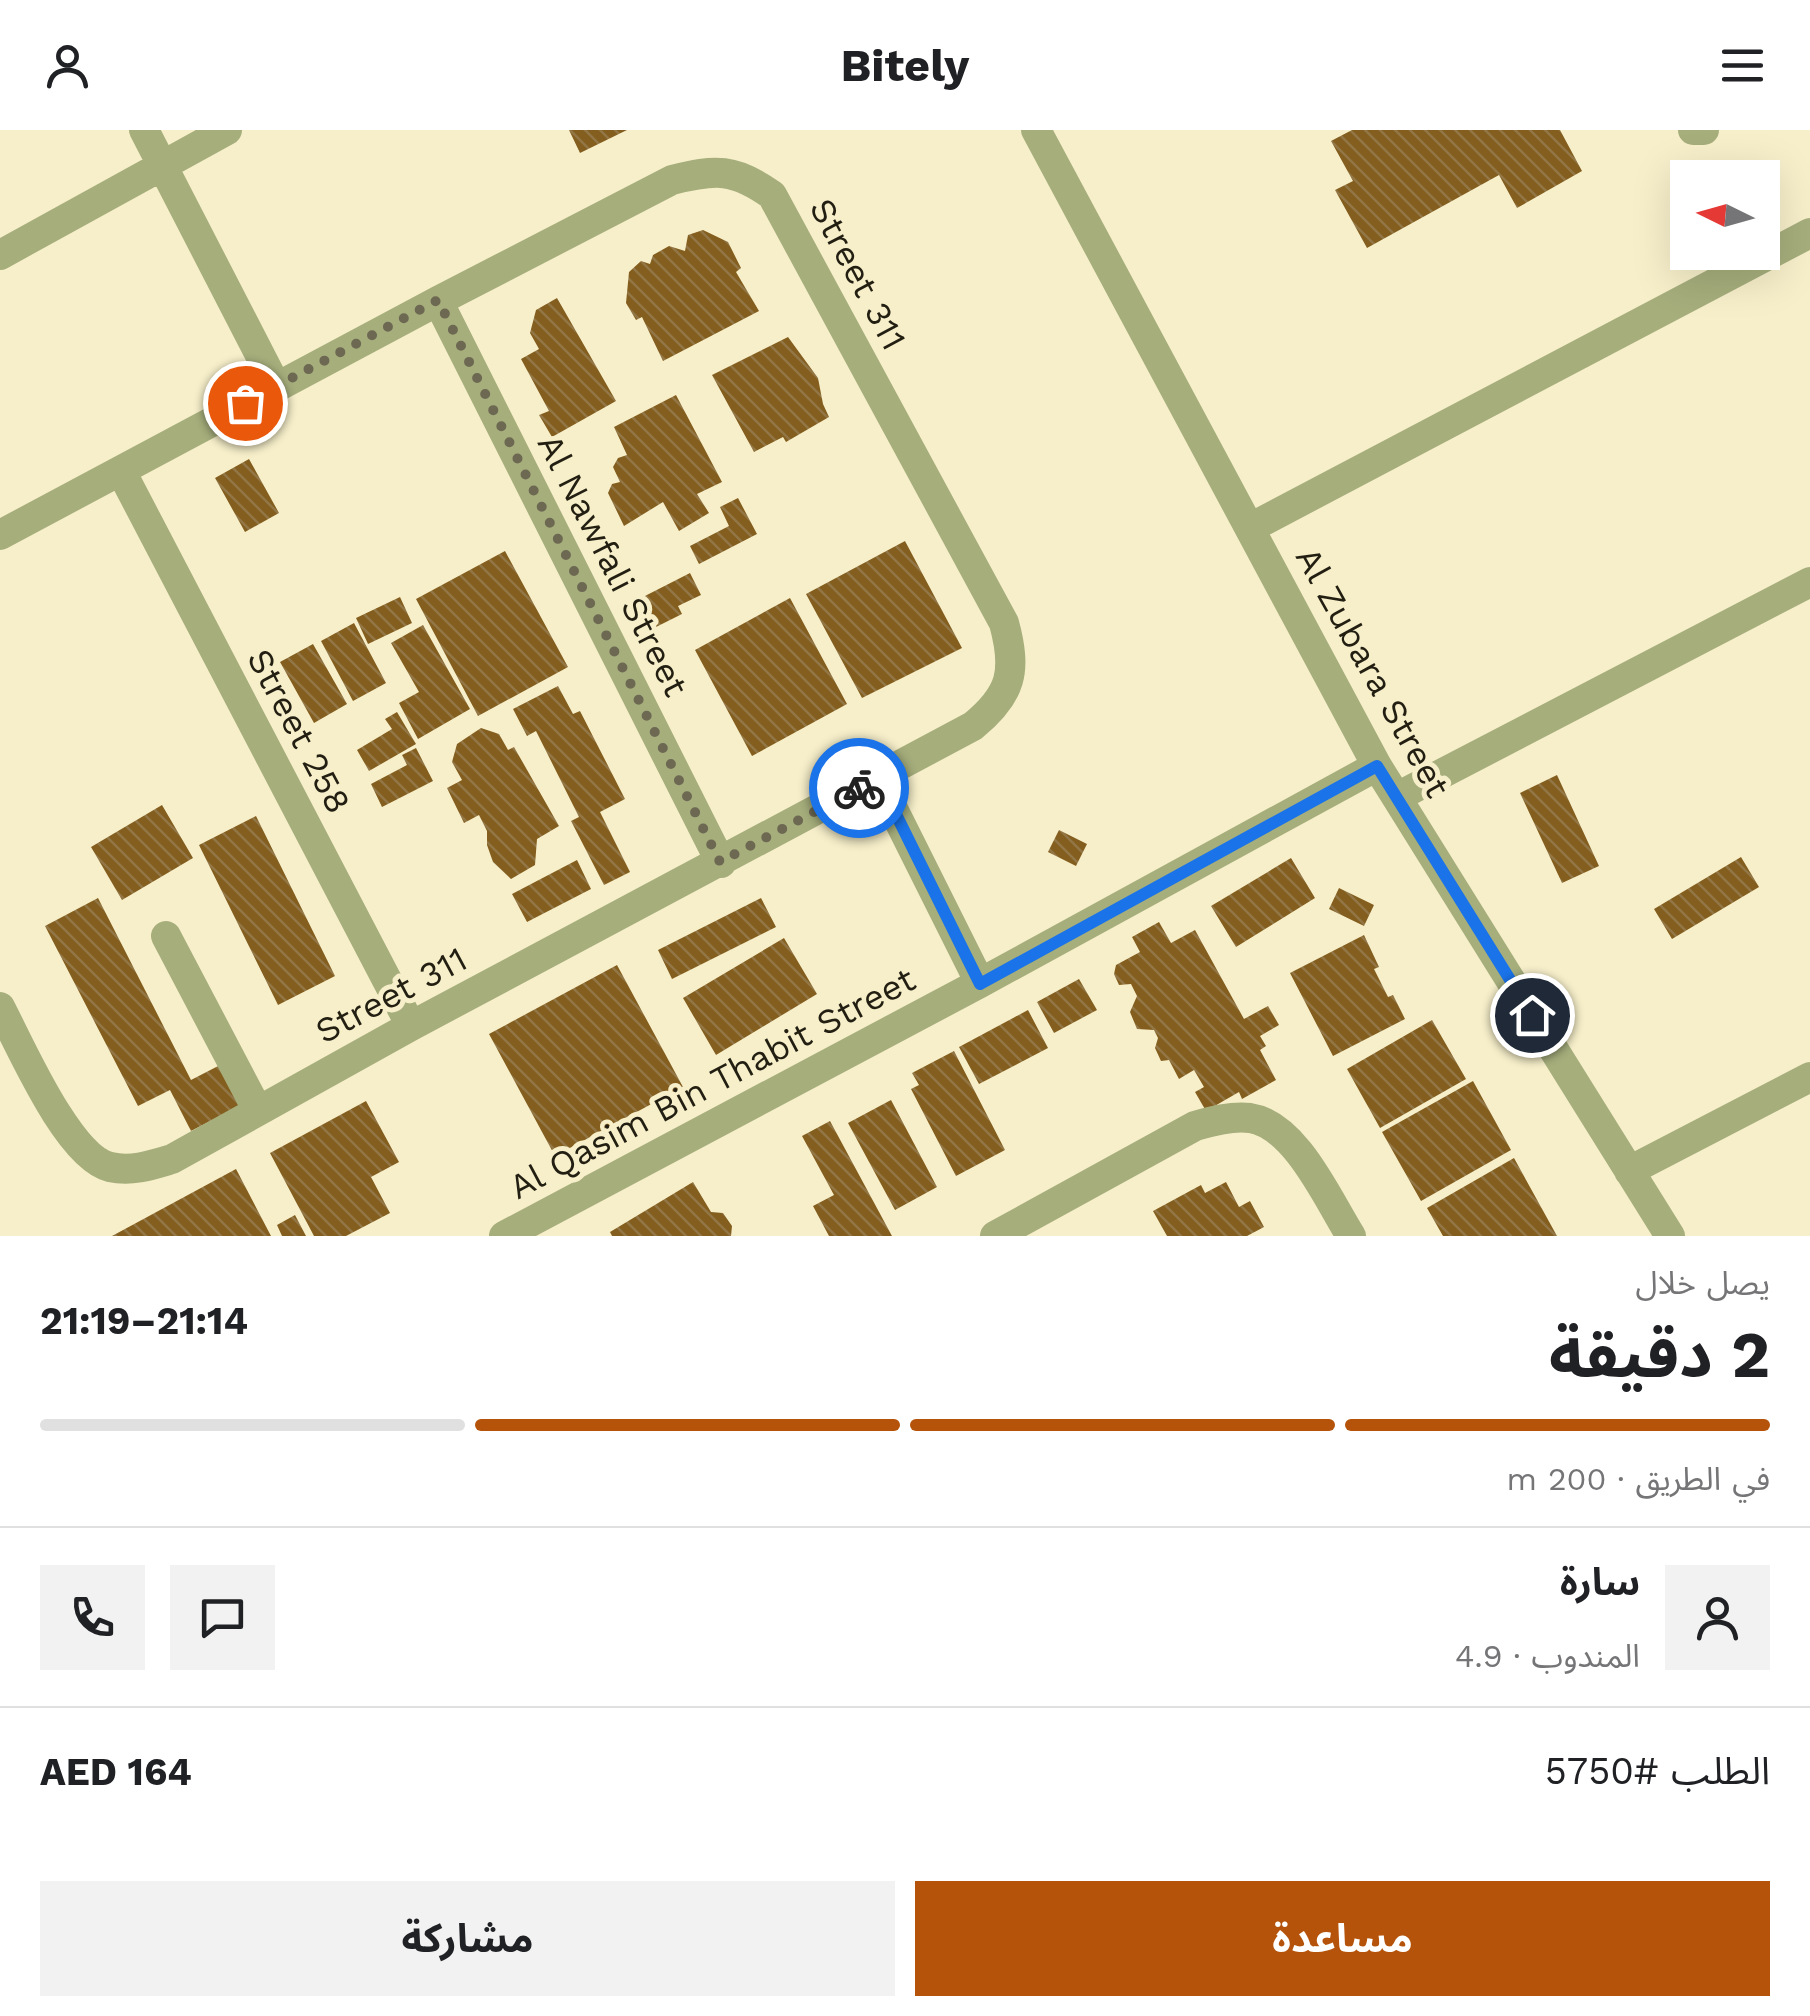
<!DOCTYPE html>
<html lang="ar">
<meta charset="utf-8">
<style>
:root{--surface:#fff;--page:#f2f2f2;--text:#202124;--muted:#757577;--line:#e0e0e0;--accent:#b45309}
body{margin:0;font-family:"Work Sans","Noto Sans Arabic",sans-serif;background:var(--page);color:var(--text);direction:rtl;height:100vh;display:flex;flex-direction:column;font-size:38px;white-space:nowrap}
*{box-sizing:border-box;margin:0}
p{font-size:32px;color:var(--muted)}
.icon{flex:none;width:55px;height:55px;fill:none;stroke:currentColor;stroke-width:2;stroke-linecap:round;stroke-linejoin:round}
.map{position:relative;height:1106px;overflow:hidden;direction:ltr}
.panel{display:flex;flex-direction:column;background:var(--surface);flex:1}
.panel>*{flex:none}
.needle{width:65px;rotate:275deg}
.tools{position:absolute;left:1670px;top:30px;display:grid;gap:20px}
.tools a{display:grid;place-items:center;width:110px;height:110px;border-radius:0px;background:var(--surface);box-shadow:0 10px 40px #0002;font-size:50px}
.pin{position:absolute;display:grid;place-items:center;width:85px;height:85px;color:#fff;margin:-42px;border:5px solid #fff;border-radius:50%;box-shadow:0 2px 10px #0007}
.courier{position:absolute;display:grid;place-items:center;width:100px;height:100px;margin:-50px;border:8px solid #1a73e8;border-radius:50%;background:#fff;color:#222;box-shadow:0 2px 12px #0007}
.headline em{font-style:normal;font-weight:700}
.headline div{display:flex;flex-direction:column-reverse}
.headline{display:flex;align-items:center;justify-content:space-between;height:170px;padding:0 40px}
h1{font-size:65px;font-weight:700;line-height:75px}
.bar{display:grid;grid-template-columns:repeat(4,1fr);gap:15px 10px;align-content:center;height:120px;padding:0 40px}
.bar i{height:12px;border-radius:8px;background:var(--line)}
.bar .on{background:var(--accent)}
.bar p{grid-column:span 4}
.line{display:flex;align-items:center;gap:25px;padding:0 40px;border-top:2px solid var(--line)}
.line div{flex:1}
.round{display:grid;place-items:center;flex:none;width:105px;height:105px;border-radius:0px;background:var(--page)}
.cta{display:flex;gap:20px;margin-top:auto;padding:20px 40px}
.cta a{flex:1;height:115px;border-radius:0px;background:var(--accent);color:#fff;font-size:40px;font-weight:700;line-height:115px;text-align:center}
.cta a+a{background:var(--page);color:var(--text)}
header{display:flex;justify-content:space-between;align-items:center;height:130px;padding:0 40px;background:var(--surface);font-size:45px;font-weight:700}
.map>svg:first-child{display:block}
</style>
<header><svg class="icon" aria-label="menu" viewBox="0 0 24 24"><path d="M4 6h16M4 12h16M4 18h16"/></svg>Bitely<svg class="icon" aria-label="person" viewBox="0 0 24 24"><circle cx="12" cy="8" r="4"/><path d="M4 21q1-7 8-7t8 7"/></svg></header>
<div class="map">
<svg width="1810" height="1106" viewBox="0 0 1810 1106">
<defs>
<pattern id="building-back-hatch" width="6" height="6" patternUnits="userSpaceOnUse" patternTransform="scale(2.5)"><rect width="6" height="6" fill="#835e1f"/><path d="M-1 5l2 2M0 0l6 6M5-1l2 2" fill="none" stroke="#927645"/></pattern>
</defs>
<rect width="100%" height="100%" fill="#f7efca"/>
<path fill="url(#building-back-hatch)" d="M 569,0 L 627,0 L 580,23 Z
M 1352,0 L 1560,0 L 1582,41 L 1517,78 L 1499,45 L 1367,118 L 1335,60 L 1353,51 L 1331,11 Z
M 703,100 L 728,112 L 741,138 L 736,142 L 759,181 L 663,231 L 642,187 L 636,190 L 626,173 L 629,142 L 641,131 L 650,134 L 653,125 L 669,116 L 685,121 L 688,105 Z
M 557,168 L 616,271 L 552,307 L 539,285 L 549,281 L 521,229 L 539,219 L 530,203 L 536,180 Z
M 788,207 L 818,248 L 823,274 L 829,287 L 786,312 L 783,307 L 754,322 L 712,245 Z
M 676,265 L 722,352 L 697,364 L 709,383 L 679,401 L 663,372 L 624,396 L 608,363 L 612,354 L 620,352 L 613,337 L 618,328 L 627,325 L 614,297 Z
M 249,329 L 279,383 L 245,402 L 215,348 Z
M 738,368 L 757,404 L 699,434 L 690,416 L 729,396 L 720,377 Z
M 905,411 L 962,518 L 862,568 L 806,464 Z
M 505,421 L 568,537 L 478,586 L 416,469 Z
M 690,443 L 701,465 L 678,476 L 682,484 L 656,497 L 641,468 Z
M 400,467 L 412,493 L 368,514 L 356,488 Z
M 790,468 L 847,574 L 752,626 L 695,520 Z
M 354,493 L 386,553 L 353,571 L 321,511 Z
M 423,495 L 470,579 L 418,609 L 399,573 L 419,562 L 391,513 Z
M 313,514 L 347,574 L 314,593 L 280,532 Z
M 558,556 L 573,584 L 580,581 L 625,669 L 600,682 L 630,742 L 604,755 L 571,691 L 579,687 L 536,601 L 527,606 L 513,579 Z
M 397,582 L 416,614 L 369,641 L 357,620 L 392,599 L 385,589 Z
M 481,598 L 499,604 L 508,620 L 514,617 L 559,696 L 537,709 L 535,735 L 511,749 L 493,732 L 487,715 L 487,701 L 479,685 L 464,693 L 447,658 L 462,650 L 452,632 L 457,614 Z
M 416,618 L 433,651 L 382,677 L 371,654 L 407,635 L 402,625 Z
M 1557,645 L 1599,736 L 1562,753 L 1520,663 Z
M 162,675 L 193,728 L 122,770 L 91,717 Z
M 256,686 L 335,846 L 278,875 L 199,715 Z
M 1059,700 L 1087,714 L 1076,736 L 1048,722 Z
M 1741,727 L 1759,757 L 1672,809 L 1654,779 Z
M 1291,728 L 1315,768 L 1236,817 L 1211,776 Z
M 577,730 L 591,759 L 527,792 L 512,764 Z
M 1339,758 L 1374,775 L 1364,796 L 1329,779 Z
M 98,768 L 191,950 L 222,934 L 243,974 L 191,1001 L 170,960 L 138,976 L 45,796 Z
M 761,768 L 776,797 L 672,849 L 658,820 Z
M 1159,792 L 1171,813 L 1195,800 L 1244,889 L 1268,876 L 1279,895 L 1260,906 L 1266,916 L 1260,920 L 1276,950 L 1242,969 L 1239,962 L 1206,981 L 1195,962 L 1204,957 L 1194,940 L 1179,949 L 1169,930 L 1161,931 L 1155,918 L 1158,908 L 1154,900 L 1137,899 L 1130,882 L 1137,866 L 1131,854 L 1119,855 L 1114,844 L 1116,835 L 1140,822 L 1132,807 Z
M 1364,805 L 1379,837 L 1374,839 L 1388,867 L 1393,865 L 1405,889 L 1333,926 L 1290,843 Z
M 784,808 L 817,864 L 716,925 L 683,868 Z
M 617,835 L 683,957 L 555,1026 L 489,904 Z
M 1079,849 L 1097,880 L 1054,903 L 1037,872 Z
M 1028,880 L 1048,918 L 979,954 L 959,917 Z
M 1432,890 L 1466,949 L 1380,998 L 1347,939 Z
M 954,921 L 1005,1020 L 956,1046 L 911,959 L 919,955 L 912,943 Z
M 1473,951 L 1511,1020 L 1421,1071 L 1382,1002 Z
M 891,970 L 937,1057 L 895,1080 L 848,993 Z
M 366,971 L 399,1032 L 371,1047 L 390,1083 L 346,1106 L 314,1106 L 270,1023 Z
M 830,991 L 892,1106 L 829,1106 L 813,1076 L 834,1065 L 802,1006 Z
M 1514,1028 L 1557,1106 L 1443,1106 L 1427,1078 Z
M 236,1039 L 271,1106 L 112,1106 Z
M 693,1052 L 711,1082 L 723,1083 L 732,1096 L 731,1106 L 612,1106 L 610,1102 Z
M 1226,1052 L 1239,1077 L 1250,1071 L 1264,1097 L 1247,1106 L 1167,1106 L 1153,1081 L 1201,1055 L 1205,1063 Z
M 295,1085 L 306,1106 L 282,1106 L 277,1095 Z"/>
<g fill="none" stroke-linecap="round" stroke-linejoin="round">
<path stroke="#a6ae7c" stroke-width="30" d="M 144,0 L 276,256
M 1036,0 L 1377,636 L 1670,1106
M 1693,0 L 1704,0
M 0,125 L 227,0
M 438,171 L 721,733
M 121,341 L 411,896
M 1250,398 L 1810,103
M 0,405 L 438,171 L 672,50 C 716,39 734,38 772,65 L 1004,493 C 1017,541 1012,564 973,596 L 411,896 L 172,1029 C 152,1035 132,1042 110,1037 C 68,1027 20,915 0,877
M 878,649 L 980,853
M 1397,667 L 1810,452
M 166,806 L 258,981
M 1629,1041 L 1810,947
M 504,1106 L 980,853 L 1377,636
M 995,1106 L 1195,996 C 1213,991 1231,986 1250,988 C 1296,995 1328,1070 1351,1106"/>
</g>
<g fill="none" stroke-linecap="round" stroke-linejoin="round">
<path stroke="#6d6852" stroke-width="10" stroke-dasharray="0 18" d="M 245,273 L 438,170 L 720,732 L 859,658"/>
<path stroke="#1a73e8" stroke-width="12" d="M 859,658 L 878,648 L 980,854 L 1377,636 L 1532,885"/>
</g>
<g text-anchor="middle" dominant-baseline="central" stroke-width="10" stroke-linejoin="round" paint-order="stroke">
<g font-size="35" fill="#221f12" stroke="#f7efca">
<text transform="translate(858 144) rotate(62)">Street 311</text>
<text transform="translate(613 435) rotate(63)">Al Nawfali Street</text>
<text transform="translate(1373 542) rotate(61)">Al Zubara Street</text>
<text transform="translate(299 601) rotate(62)">Street 258</text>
<text transform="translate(391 865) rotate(-28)">Street 311</text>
<text transform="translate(712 953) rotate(-28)">Al Qasim Bin Thabit Street</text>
</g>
</g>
</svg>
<div class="tools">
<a><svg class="needle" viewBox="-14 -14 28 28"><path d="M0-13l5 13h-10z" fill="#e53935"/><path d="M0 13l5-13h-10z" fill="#757577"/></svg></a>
</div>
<div class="pin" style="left:245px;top:273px;background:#ea580c"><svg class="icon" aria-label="bag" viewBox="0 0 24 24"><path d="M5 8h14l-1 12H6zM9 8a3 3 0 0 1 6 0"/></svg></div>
<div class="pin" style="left:1532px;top:885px;background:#1f2937"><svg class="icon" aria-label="home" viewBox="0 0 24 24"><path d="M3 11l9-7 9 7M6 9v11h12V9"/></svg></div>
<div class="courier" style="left:859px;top:658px"><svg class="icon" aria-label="bike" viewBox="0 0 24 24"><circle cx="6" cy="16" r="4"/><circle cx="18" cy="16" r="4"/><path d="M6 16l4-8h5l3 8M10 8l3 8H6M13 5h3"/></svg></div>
</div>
<section class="panel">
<div class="headline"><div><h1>2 دقيقة</h1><p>يصل خلال</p></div><em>21:14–21:19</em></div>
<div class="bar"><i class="on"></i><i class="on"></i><i class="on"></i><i></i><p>في الطريق · 200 m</p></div>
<div class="line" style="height:180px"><a class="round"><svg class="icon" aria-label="person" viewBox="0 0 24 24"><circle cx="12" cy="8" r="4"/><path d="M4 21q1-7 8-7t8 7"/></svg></a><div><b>سارة</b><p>المندوب · 4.9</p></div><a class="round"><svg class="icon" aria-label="chat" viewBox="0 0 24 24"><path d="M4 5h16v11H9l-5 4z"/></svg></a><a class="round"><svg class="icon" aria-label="phone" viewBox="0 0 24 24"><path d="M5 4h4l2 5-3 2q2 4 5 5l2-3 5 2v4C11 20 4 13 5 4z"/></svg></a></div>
<div class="line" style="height:130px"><div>الطلب #5750</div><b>AED 164</b></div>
<div class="cta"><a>مساعدة</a><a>مشاركة</a></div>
</section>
